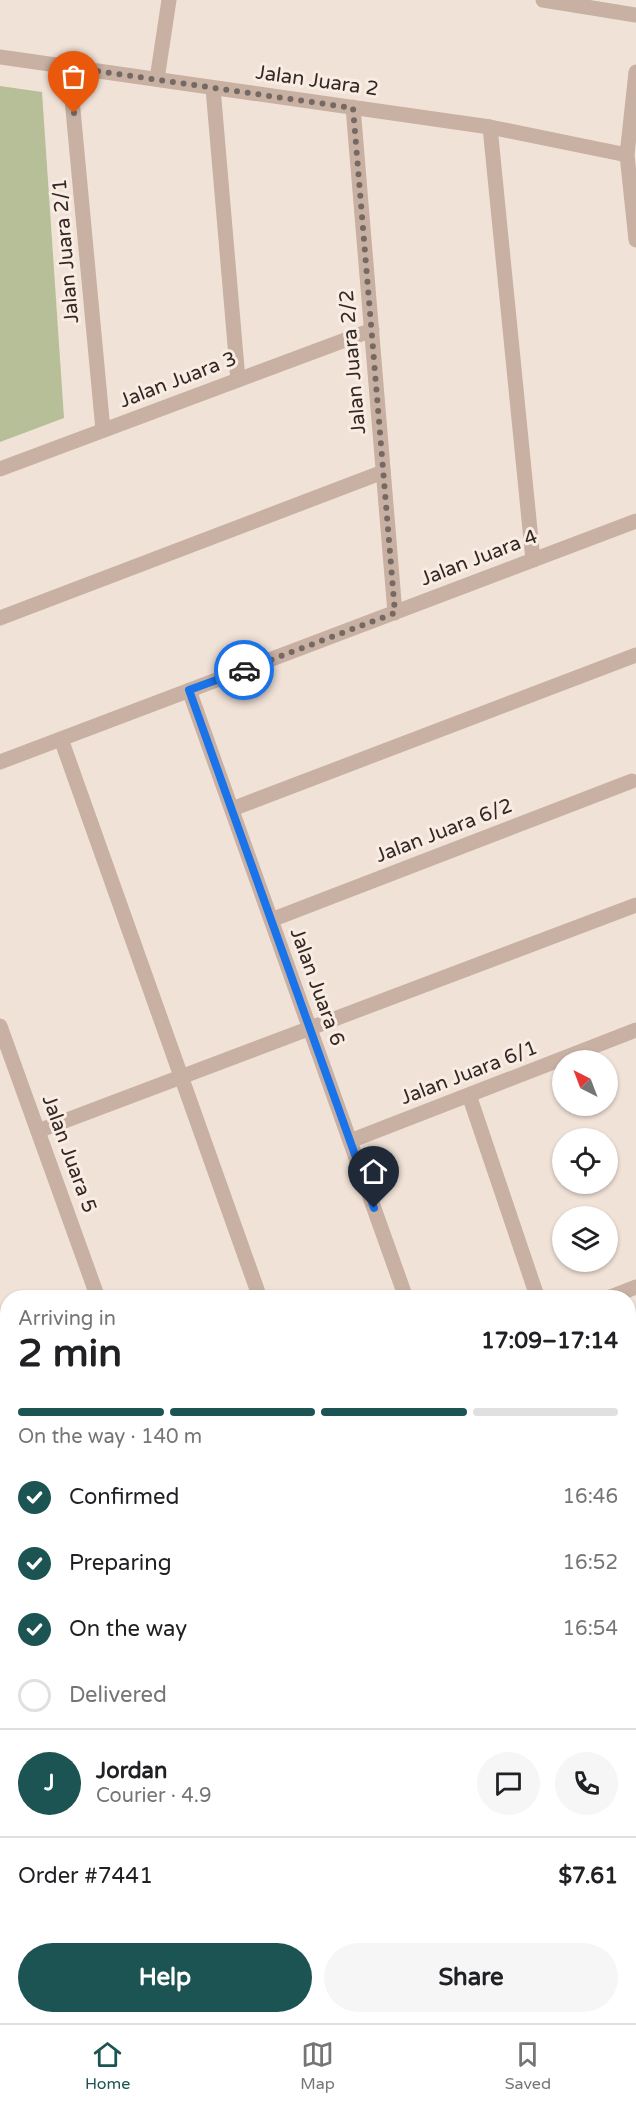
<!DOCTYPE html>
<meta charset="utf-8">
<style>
:root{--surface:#fff;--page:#f6f6f6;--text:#202124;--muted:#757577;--line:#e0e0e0;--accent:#1b5452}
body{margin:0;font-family:"Varela Round",sans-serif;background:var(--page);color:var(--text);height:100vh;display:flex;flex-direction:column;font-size:22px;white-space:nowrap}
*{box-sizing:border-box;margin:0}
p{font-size:20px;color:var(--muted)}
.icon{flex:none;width:33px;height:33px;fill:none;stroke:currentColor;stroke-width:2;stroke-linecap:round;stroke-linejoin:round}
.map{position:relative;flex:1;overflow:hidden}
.panel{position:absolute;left:0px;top:1290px;width:636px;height:734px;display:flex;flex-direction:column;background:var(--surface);border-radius:24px 24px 0 0;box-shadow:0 2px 4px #0004}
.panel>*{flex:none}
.needle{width:39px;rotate:318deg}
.buttons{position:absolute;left:552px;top:1050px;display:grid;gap:12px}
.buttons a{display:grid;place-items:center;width:66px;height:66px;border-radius:50%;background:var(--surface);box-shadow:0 2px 4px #0004;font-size:30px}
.pin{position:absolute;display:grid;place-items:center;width:51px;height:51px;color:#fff;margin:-62px -26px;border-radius:50% 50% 50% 0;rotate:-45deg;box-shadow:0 0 6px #0007}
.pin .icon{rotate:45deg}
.courier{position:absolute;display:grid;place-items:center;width:60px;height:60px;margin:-30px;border:4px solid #1a73e8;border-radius:50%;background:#fff;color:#222;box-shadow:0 2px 8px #0007}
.summary em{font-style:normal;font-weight:800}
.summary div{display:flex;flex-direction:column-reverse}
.summary{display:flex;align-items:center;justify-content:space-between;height:102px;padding:0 18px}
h1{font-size:39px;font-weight:800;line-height:45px}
.bar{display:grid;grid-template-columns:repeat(4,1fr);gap:9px 6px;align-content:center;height:72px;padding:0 18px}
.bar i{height:8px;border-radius:4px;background:var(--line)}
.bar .on{background:var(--accent)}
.bar p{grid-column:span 4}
.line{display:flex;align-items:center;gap:15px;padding:0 18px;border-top:2px solid var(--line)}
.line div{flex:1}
.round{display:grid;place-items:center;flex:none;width:63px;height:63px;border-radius:32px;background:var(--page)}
ol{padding:0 18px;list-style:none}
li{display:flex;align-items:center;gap:18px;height:66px}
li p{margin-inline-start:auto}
li .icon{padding:6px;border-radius:50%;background:var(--accent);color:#fff;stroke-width:4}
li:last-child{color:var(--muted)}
li i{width:33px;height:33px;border:3px solid var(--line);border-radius:50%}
.cta{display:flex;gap:12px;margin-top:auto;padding:12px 18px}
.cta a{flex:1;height:69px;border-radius:36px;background:var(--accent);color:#fff;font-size:24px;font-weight:800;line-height:69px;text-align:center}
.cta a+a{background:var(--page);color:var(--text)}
.dock{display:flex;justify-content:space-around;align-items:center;height:84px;border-top:2px solid var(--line);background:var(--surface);font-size:16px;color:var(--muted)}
.dock a{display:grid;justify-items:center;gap:3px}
.dock .on{color:var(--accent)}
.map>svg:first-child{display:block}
</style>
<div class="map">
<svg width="636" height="2023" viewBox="0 0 636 2023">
<rect width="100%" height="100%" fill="#f1e2d7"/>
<path fill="#b6bf97" d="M 0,86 L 42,92 L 64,418 L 0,442 Z"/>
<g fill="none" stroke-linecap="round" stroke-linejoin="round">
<path stroke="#c8b0a3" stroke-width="15" d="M 543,0 L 636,15
M 157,79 L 169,0
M 213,88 L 238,380
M 490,127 L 533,560
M 0,618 L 383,472
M 61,739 L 260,1298
M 232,809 L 636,655
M 469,1095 L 537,1296
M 38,1131 L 636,905"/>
<path stroke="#c8b0a3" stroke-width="15" d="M 0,57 L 490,127 L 627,155
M 69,67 L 103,430
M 636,72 L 627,155 L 636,240
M 353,107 L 395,613
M 0,469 L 372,330
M 189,690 L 406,1298
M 0,762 L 636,521
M 271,920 L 632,781
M 0,1026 L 98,1298
M 350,1141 L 636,1030
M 608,1298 L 636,1287
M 0,1526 L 8,1518
M 0,1666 L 8,1684
M 628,1760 L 636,1757
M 0,1959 L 8,1975
M 28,2016 L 31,2023
M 148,2016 L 151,2023"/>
</g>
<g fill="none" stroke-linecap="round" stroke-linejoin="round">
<path stroke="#766963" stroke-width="6" stroke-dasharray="0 10.8" d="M 74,113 L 69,67 L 353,108 L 395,613 L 244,670"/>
<path stroke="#1a73e8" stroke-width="8" d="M 244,670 L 189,690 L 374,1208"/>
</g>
<g text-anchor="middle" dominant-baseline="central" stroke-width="6" stroke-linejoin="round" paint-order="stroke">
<g font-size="20" fill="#332825" stroke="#f9ece3">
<text transform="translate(317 81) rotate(8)">Jalan Juara 2</text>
<text transform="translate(66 251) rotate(-95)">Jalan Juara 2/1</text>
<text transform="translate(353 362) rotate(-95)">Jalan Juara 2/2</text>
<text transform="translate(178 380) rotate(-21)">Jalan Juara 3</text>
<text transform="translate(479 558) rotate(-21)">Jalan Juara 4</text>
<text transform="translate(444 831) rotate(-21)">Jalan Juara 6/2</text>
<text transform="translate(317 987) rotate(70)">Jalan Juara 6</text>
<text transform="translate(469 1073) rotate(-21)">Jalan Juara 6/1</text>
<text transform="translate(69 1154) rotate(70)">Jalan Juara 5</text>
</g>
</g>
</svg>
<div class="buttons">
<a><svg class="needle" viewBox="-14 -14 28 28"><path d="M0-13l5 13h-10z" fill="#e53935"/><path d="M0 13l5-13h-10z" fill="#757577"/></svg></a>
<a><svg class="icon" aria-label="locate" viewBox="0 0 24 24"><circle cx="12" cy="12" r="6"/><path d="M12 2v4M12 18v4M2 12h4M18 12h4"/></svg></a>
<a><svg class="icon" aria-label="layers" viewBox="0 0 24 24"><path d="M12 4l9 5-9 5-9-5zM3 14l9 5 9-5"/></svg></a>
</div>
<div class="pin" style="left:74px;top:113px;background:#ea580c"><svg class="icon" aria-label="bag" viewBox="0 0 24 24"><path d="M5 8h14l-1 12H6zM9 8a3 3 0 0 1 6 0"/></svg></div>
<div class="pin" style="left:374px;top:1208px;background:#1f2937"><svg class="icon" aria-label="home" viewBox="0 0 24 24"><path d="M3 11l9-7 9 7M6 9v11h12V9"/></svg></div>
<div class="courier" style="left:244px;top:670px"><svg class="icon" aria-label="car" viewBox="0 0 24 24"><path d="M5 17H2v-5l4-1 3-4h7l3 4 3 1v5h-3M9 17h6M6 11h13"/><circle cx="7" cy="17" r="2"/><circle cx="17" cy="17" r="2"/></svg></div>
<section class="panel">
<div class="summary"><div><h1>2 min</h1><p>Arriving in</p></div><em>17:09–17:14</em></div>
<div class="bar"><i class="on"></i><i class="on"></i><i class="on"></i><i></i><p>On the way · 140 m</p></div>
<ol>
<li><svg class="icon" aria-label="check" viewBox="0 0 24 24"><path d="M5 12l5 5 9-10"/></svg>Confirmed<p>16:46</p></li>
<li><svg class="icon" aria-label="check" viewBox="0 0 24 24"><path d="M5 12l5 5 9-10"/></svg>Preparing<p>16:52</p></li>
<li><svg class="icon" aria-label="check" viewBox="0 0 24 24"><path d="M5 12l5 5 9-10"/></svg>On the way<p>16:54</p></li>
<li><i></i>Delivered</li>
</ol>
<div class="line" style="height:108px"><b class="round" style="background:var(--accent);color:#fff">J</b><div><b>Jordan</b><p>Courier · 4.9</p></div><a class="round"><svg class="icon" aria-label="chat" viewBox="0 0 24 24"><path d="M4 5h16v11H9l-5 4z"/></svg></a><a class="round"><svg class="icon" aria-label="phone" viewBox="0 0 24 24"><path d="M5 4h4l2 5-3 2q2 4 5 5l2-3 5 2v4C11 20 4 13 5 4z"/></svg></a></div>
<div class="line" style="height:78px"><div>Order #7441</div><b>$7.61</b></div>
<div class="cta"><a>Help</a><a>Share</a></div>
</section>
</div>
<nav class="dock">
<a class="on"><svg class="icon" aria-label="home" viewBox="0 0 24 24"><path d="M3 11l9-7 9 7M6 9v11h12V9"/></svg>Home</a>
<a><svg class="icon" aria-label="map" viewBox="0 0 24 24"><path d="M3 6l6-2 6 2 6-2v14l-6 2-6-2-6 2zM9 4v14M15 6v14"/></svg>Map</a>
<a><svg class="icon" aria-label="saved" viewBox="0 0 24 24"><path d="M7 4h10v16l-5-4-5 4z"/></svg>Saved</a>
</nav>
